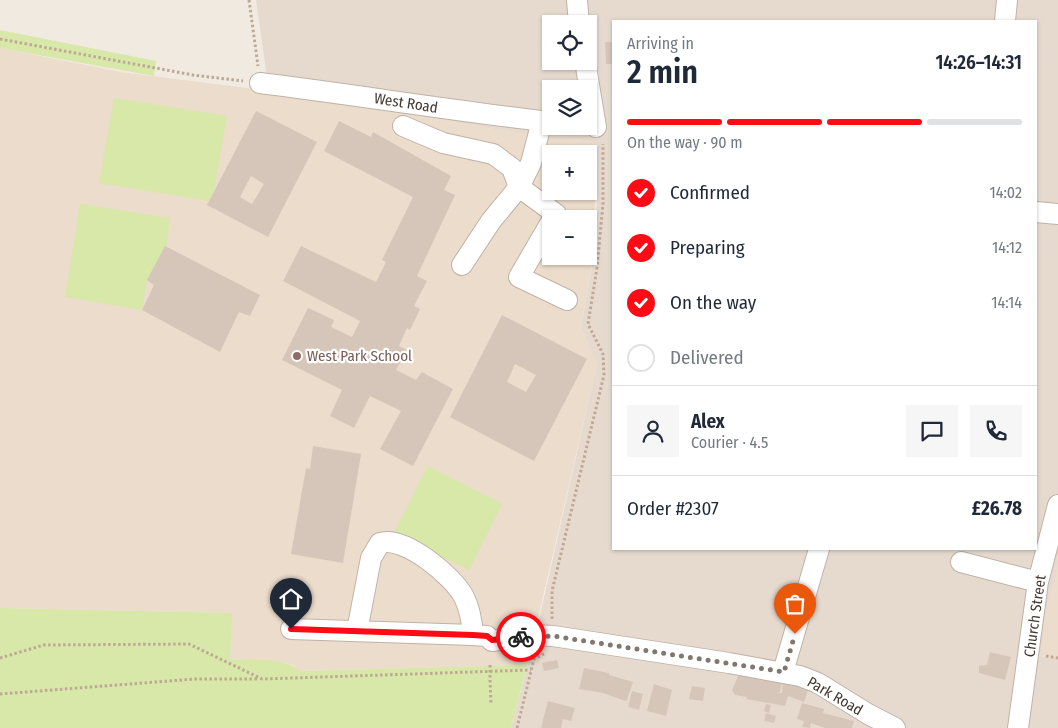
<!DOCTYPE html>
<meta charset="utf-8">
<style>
:root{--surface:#fff;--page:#f6f6f7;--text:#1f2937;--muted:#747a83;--line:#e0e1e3;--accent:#ff0b15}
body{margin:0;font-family:"Fira Sans Condensed",sans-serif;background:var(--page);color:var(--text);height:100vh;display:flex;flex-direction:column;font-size:19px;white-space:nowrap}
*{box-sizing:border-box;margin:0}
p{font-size:16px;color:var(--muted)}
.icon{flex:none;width:28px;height:28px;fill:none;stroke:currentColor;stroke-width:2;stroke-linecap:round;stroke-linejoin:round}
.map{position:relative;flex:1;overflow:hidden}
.details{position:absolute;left:612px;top:20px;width:425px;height:530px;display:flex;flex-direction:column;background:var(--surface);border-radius:0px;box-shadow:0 1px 4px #0004}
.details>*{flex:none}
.fabs{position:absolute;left:542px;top:15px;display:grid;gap:10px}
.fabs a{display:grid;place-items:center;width:55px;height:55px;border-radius:0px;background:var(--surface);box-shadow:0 1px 4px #0004;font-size:25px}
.pin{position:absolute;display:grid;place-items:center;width:42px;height:42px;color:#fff;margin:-51px -21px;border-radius:50% 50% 50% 0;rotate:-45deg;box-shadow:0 0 5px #0007}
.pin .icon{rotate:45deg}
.courier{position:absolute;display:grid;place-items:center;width:50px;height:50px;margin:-25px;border:4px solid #ff0b15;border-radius:50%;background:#fff;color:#222;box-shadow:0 1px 6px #0007}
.summary em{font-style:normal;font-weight:600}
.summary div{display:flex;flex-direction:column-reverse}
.summary{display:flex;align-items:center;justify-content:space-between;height:85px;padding:0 15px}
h1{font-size:32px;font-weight:600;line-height:38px}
.bar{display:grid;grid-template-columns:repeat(4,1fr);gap:8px 5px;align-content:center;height:60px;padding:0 15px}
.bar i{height:6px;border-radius:4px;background:var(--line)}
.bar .active{background:var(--accent)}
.bar p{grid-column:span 4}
.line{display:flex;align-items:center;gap:12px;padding:0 15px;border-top:1px solid var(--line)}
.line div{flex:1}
.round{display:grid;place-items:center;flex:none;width:52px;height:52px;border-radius:0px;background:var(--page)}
ol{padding:0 15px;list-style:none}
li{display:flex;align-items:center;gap:15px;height:55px}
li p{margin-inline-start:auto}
li .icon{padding:5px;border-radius:50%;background:var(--accent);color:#fff;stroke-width:4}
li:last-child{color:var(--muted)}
li i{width:28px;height:28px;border:2px solid var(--line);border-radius:50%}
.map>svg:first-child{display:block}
</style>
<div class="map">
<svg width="1058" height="728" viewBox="0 0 1058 728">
<rect width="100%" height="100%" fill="#f1eae1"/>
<path fill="#e6dacf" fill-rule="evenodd" d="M 256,0 L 1058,0 L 1058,728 L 511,728 L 539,620 L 597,364 L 581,328 L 592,266 L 597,202 L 597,143 L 524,134 L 269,91 ZM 614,21 L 1036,21 L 1036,549 L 614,549 ZM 551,24 L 589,24 L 589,61 L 551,61 ZM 551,89 L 589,89 L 589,126 L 551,126 Z"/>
<path fill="#ebdccb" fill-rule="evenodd" d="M 0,48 L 121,72 L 269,91 L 524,134 L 597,143 L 593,258 L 581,328 L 597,364 L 527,665 L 300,671 L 293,665 L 280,662 L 230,659 L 231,613 L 0,608 ZM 551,154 L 589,154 L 589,191 L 551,191 ZM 551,219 L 589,219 L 589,256 L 551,256 Z
M 1058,565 L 1058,659 L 1041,657 L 1044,620 Z"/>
<path fill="#d7e8a8" d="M 0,30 L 156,61 L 154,76 L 0,48 Z
M 114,98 L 227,116 L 214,190 L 209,201 L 99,183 Z
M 80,204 L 170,218 L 167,243 L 147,280 L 142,310 L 65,297 Z
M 428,466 L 502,504 L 469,570 L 394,533 Z
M 0,608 L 232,613 L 230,659 C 253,661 282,656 301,671 L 527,665 L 511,728 L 0,728 Z"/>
<path fill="#d6c6ba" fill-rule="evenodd" d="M 605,42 L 614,42 L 614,64 L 606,64 Z
M 256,111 L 317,142 L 268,237 L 207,205 ZM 251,176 L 264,184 L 252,204 L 240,197 Z
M 339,121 L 371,137 L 373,132 L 451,176 L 444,190 L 455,195 L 417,276 L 427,281 L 414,306 L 420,309 L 410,330 L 407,328 L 399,346 L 407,350 L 396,370 L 416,380 L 422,372 L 453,389 L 413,466 L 380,449 L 401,411 L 370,396 L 354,428 L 330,416 L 342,390 L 282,360 L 308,308 L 334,320 L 331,327 L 352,337 L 360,321 L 283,281 L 301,246 L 376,282 L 386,262 L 382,260 L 413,197 L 324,151 Z
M 165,246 L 260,295 L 250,316 L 239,312 L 220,352 L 142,310 L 154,285 L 147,280 Z
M 502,315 L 587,359 L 534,461 L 450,417 ZM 515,364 L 536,375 L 526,392 L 507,382 Z
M 313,446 L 361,454 L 343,563 L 291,554 L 306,468 L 310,469 Z
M 990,652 L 1011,657 L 1005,680 L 979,673 L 979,666 L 987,665 Z
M 557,660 L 559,668 L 544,671 L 542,663 Z
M 584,668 L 609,673 L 609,675 L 633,682 L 627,700 L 625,701 L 603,693 L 579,689 Z
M 739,674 L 782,681 L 780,692 L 776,692 L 782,693 L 783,681 L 808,690 L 804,702 L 788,696 L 785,706 L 746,699 L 747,697 L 735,695 L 732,690 Z
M 654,684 L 672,690 L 666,716 L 647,711 Z
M 692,686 L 705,688 L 703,701 L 689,699 Z
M 632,691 L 643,694 L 639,710 L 628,707 Z
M 548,701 L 575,708 L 571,721 L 563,719 L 561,728 L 541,728 Z
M 802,703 L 824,709 L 823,713 L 854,721 L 852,728 L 825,728 L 811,723 L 810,728 L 802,727 L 804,721 L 797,719 Z
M 766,704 L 771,705 L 769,713 L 764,711 Z
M 766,713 L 776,716 L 774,723 L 764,721 Z"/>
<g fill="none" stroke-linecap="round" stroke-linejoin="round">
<defs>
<path id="minor" d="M 577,0 L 579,24
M 1005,21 L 1007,0
M 585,61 L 596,127
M 260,83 C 357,95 454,111 551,122
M 403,126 L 443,143 L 493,154 L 512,168 L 519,187 L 556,214 L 553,219
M 1036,212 L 1058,214
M 551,222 L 519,277 L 567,300
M 462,265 L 491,221 L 519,187 L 531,163 L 542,121
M 961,562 L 1038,582
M 291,629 L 473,635 L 487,636 L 492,641 L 535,635 L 553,636 L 729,663 L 800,676 L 818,683 L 868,714 L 895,728
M 357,631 L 371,558 L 380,543 C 404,535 453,576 464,597 C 470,609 472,622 473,635
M 783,672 L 819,549
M 1018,728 L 1038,582 L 1058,505"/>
</defs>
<use href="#minor" stroke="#c0b2a7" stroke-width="22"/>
<path stroke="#bfa895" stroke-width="3" stroke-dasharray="2.5 2.5" stroke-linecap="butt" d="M 249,0 L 258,66
M 0,39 L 193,75 L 243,81
M 552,619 L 552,591 L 604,375 L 603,354 L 588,324 L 597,268 L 603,204 L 603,144
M 1046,656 L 1058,658
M 0,658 L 44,645 L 189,644 L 262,679 L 531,670
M 490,680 L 491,704
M 0,694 L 195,679 L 259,679
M 517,728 L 534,659 L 544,654"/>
<use href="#minor" stroke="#fff" stroke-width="20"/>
<path stroke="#bfa895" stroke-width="3" stroke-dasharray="2.5 2.5" stroke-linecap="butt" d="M 490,665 L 490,680"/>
</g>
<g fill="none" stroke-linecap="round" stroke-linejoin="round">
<path stroke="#80776f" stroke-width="5" stroke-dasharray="0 9" d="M 521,637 L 553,636 L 784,672 L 795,634"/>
<path stroke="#ff0b15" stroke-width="6" d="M 291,629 L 473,635 L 487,636 L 492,640 L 521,637"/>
</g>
<circle fill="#8d6e63" stroke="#fff" stroke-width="2" cx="297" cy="356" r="5"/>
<g text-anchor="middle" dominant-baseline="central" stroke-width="4.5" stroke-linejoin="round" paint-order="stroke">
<g font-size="15" fill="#433932" stroke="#fff">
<text transform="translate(406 103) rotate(9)">West Road</text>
<text transform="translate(1035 616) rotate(-82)">Church Street</text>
<text transform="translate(835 696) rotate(30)">Park Road</text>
</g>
<g font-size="15" fill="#785e54" stroke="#fff" text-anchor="start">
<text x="307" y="356">West Park School</text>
</g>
</g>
</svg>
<div class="fabs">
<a><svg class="icon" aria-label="locate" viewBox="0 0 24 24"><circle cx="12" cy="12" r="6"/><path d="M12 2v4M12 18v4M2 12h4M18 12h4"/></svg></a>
<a><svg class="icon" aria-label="layers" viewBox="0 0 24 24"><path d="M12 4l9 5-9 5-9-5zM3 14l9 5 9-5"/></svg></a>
<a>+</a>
<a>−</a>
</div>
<div class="pin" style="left:795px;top:634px;background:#ea580c"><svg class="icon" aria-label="bag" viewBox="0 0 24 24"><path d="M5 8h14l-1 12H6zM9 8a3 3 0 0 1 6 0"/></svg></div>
<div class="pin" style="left:291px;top:629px;background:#1f2937"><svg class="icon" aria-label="home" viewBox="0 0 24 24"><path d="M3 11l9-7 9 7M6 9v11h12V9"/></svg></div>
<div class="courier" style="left:521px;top:637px"><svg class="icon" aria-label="bike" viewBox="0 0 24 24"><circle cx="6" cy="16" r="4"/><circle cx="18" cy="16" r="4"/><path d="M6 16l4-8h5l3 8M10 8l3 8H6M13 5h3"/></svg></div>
<section class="details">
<div class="summary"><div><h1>2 min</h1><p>Arriving in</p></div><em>14:26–14:31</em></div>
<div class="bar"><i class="active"></i><i class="active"></i><i class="active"></i><i></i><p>On the way · 90 m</p></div>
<ol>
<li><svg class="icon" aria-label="check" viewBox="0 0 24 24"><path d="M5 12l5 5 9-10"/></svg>Confirmed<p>14:02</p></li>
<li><svg class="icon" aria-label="check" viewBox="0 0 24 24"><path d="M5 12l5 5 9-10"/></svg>Preparing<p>14:12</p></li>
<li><svg class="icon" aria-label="check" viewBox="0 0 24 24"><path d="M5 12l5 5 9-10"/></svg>On the way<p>14:14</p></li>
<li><i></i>Delivered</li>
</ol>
<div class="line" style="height:90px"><a class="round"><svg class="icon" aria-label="person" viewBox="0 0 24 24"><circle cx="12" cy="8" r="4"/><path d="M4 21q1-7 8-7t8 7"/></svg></a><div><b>Alex</b><p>Courier · 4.5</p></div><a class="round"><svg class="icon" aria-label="chat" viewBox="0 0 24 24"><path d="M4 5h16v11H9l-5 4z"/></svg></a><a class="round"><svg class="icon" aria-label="phone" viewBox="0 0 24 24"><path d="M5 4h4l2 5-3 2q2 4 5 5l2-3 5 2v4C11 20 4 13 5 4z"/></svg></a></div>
<div class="line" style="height:65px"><div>Order #2307</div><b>£26.78</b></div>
</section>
</div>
